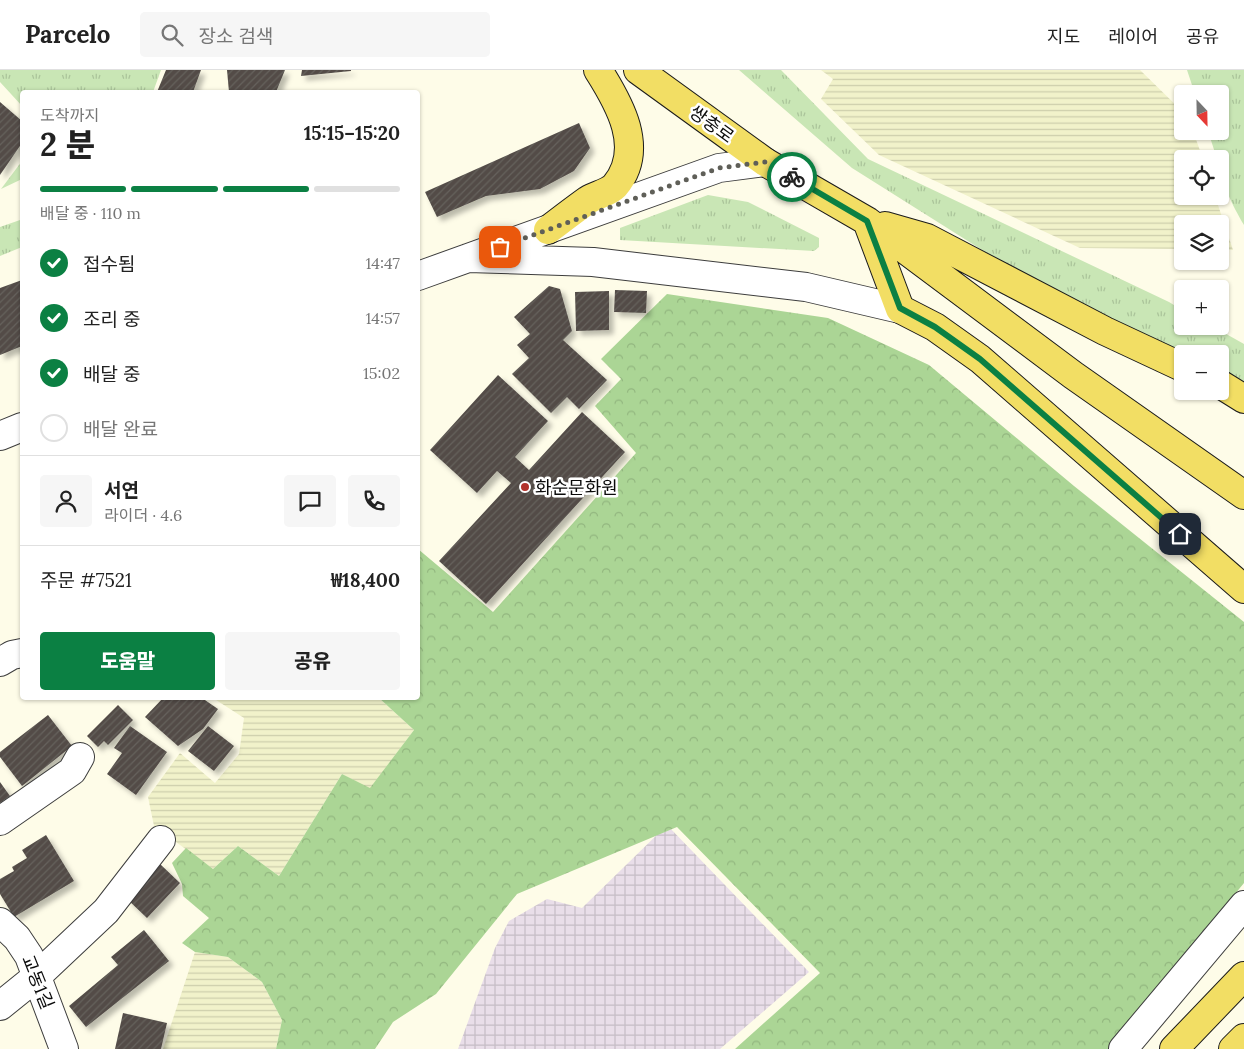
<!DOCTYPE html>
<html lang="ko">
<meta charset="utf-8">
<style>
:root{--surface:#fff;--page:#f6f6f6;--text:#222;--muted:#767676;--line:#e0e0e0;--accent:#0b8043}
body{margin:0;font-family:Lora,"Noto Sans KR",serif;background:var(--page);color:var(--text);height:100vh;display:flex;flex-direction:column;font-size:19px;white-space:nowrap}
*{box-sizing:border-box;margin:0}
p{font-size:16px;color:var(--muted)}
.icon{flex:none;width:28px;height:28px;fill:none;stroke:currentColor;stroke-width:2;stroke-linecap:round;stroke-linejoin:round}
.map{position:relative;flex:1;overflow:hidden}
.drawer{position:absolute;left:20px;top:20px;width:400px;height:610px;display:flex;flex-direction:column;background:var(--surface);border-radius:5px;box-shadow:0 1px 4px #0004}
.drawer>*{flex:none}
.needle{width:32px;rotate:158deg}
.tools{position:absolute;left:1174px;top:15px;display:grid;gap:10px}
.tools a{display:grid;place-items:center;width:55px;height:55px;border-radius:5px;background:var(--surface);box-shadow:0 1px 4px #0004;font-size:25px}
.pin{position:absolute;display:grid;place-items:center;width:42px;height:42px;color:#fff;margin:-21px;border-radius:10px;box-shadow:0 2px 8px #0006}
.courier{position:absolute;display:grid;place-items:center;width:50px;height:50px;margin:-25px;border:4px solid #0b8043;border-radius:50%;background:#fff;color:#222;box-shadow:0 1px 6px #0007}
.overview em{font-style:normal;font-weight:800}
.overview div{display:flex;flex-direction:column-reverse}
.overview{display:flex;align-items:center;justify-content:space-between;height:85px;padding:0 20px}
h1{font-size:32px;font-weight:800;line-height:38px}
.bar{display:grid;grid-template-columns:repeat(4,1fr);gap:8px 5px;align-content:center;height:60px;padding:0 20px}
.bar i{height:6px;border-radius:4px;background:var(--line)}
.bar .on{background:var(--accent)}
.bar p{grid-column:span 4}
.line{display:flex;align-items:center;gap:12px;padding:0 20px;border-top:1px solid var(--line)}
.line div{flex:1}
.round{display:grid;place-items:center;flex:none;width:52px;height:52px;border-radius:5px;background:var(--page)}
ol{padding:0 20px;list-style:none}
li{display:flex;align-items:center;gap:15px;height:55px}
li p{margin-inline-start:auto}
li .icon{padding:5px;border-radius:50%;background:var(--accent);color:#fff;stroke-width:4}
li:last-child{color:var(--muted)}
li i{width:28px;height:28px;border:2px solid var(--line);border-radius:50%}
.action{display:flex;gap:10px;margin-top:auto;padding:10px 20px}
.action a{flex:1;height:58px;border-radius:5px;background:var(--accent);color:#fff;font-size:20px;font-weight:800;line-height:58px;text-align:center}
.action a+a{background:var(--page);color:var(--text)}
header{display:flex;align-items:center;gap:30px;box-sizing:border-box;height:70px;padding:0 25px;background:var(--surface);border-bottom:1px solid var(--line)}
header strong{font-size:24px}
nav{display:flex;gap:28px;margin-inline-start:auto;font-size:18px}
.search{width:350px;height:45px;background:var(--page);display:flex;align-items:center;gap:12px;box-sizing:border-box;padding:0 18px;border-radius:5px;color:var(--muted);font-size:19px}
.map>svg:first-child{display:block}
</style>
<header>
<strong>Parcelo</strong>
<div class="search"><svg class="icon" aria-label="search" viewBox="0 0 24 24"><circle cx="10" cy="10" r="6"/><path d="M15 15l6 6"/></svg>장소 검색</div>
<nav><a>지도</a><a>레이어</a><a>공유</a></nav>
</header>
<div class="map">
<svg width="1244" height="979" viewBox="0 0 1244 979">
<defs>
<pattern id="industrial-grid" width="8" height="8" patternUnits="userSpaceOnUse" patternTransform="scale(1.25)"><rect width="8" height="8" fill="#e9dee9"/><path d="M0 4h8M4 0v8" fill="none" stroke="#c6bdc6"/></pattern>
<pattern id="farmland-rules" width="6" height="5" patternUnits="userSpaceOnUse" patternTransform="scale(1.25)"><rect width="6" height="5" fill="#f1f2ca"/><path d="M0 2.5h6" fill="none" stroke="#cdceac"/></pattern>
<pattern id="grass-tufts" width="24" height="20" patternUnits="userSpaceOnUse" patternTransform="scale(1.25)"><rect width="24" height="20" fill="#c9e6b5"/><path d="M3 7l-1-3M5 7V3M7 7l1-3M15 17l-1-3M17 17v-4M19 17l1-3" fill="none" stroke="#abc49a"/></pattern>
<pattern id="forest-crowns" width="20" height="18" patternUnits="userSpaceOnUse" patternTransform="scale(1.25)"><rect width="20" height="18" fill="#abd595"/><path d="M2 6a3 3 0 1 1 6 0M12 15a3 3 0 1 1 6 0" fill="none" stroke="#92b67f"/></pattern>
<pattern id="building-hatch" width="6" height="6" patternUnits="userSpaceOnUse" patternTransform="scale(1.25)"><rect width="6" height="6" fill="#524c47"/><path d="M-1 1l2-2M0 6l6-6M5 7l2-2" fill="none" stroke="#66615d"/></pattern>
<filter id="shadow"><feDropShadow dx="4.5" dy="4.5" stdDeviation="2.5" flood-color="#0004"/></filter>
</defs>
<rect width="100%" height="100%" fill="#fefce8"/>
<path fill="url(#industrial-grid)" d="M 667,755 L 809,902 L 720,979 L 458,979 L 495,878 L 509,851 L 547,829 L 582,838 Z"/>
<path fill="url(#farmland-rules)" d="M 821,0 L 1140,0 L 1182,41 L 1182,61 L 1193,61 L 1203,89 L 1182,89 L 1182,126 L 1215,126 L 1233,180 L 1220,179 L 1220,154 L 1182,154 L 1182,179 L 1080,178 L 879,85 L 821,29 L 833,9 Z
M 213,628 L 379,628 L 414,660 L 370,719 L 342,704 L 279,806 L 238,776 L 213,799 L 154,756 L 148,727 L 180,683 L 215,713 L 239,684 L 244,648 Z
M 195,882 L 228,887 L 262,912 L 282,950 L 276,979 L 163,979 Z"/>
<path fill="url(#grass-tufts)" d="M 0,0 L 161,0 L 153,22 L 22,22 L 22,36 L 0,12 Z
M 739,0 L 781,0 L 868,89 L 1169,232 L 1182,240 L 1182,256 L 1212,256 L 1244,274 L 1244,319 L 1220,307 L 1220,284 L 1182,284 L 1182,288 L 1017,202 L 852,98 Z
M 1187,0 L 1244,0 L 1244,155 C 1233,136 1220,112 1220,89 L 1217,89 L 1208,61 L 1220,61 L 1220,24 L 1195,24 Z
M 22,91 L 22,109 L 1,119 Z
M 708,125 L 748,132 L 819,168 L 819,177 L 814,181 L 620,170 L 620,158 Z
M 20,150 L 22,177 L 0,186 L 0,157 Z"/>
<path fill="url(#forest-crowns)" d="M 667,224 L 828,248 L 929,295 L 1074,416 L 1244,552 L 1244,813 L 1128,954 L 1120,979 L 735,979 L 820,903 L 677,757 L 517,824 L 436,924 L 393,952 L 375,979 L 276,979 L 282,950 L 262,912 L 228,887 L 195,882 L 182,873 L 209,848 L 183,826 L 182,814 L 172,793 L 186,778 L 213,799 L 238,776 L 279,806 L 342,704 L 370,718 L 414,660 L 379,628 L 418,628 L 418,479 L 493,542 L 636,383 L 595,336 L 621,309 L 601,289 Z"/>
<path fill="url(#building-hatch)" filter="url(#shadow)" d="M 166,0 L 201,0 L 193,22 L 157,22 Z
M 227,0 L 285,0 L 276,22 L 229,22 Z
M 302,0 L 351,0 L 351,1 L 301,6 Z
M 0,32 L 22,51 L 22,73 L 0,105 Z
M 579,53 L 590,78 L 574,101 L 540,119 L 486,126 L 437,147 L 425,122 Z
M 22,210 L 22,276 L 0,285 L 0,218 Z
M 549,216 L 560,219 L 572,261 L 563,270 L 607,310 L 579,339 L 567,327 L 551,343 L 512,304 L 529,288 L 517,275 L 530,264 L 514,247 Z
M 615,220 L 647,221 L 646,243 L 614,242 Z
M 609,221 L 609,260 L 576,261 L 575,222 Z
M 498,305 L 548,351 L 515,387 L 529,400 L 582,342 L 625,382 L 486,534 L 439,491 L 511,413 L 497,401 L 477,423 L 430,380 Z
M 163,628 L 202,628 L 218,639 L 203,659 L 178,676 L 145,647 Z
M 118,635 L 133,650 L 108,675 L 104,671 L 98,677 L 87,666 Z
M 48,645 L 72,676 L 22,716 L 0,687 L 0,682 Z
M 130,656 L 167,682 L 136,725 L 107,704 L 122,683 L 114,678 Z
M 208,656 L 234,676 L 214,701 L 188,681 Z
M 0,712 L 10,726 L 0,733 Z
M 46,765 L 74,811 L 14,847 L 0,824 L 0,809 L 14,801 L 12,797 L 27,788 L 22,780 Z
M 160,794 L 180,813 L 147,848 L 127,829 Z
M 144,860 L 169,891 L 86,957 L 69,936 L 118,895 L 111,887 Z
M 123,943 L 167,953 L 161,979 L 115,979 Z"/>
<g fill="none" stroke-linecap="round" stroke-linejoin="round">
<defs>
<path id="minor" d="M 468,188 L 593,192 L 806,217 L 900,239
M 418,206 L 719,98 L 765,92
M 0,366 L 22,357
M 0,592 L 12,585 L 22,583
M 0,751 L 72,701 L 80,687
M 0,852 L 17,868 L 29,886 L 64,979
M 0,936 L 36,907 L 106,841 L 161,770
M 1123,979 L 1244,835"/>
<path id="major" d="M 638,0 L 765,92 L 867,151 L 1073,305 L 1244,425
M 867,151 L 900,239 L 935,257 L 980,289 L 1244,519
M 885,156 L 927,168 L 1105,261 L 1182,297
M 548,160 C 561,150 574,140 588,130 C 596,125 608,123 615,116 C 646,79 619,33 598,0
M 1220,314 L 1244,329
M 1174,979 L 1244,906
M 1233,979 L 1244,968"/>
</defs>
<use href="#minor" stroke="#3d3d3d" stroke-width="30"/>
<use href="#major" stroke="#1b1b1b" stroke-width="30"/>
<use href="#minor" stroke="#fff" stroke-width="28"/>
<use href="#major" stroke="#f2de64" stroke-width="28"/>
</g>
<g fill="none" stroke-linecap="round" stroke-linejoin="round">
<path stroke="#5f5f58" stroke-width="5" stroke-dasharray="0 9" d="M 500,177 L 719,98 L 765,92 L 792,107"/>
<path stroke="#0b8043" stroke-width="6" d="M 792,107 L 867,151 L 900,238 L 935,257 L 980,289 L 1180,464"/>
</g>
<circle fill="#b2312a" stroke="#fff" stroke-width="2" cx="525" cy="417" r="5"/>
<g text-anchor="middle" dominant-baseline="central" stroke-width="5" stroke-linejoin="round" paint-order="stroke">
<g font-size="18" fill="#0a0a0a" stroke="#fff">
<text transform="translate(712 54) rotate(36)">쌍충로</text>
<text transform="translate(38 912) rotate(68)">교동1길</text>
</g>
<g font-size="18" fill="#0a0a0a" stroke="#fff" text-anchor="start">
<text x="535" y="417">화순문화원</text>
</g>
</g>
</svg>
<div class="tools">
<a><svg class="needle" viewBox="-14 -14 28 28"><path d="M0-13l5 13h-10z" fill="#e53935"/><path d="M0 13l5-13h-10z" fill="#767676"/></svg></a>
<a><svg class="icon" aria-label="locate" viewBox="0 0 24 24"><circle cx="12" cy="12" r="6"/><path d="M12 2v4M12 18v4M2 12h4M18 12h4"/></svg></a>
<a><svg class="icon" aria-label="layers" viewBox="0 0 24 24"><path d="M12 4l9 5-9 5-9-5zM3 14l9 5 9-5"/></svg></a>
<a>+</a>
<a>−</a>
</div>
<div class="pin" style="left:500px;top:177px;background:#ea580c"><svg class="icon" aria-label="bag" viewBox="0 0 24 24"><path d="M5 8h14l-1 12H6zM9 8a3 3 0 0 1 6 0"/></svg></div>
<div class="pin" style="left:1180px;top:464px;background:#1f2937"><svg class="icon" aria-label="home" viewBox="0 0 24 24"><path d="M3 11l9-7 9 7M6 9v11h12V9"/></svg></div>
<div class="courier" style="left:792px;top:107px"><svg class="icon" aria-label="bike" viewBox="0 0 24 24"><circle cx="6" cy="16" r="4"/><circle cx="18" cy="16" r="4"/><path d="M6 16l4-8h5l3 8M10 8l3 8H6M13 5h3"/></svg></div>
<section class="drawer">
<div class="overview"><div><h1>2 분</h1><p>도착까지</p></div><em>15:15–15:20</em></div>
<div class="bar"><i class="on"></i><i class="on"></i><i class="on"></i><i></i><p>배달 중 · 110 m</p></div>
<ol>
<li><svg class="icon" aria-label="check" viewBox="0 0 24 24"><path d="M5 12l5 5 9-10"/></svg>접수됨<p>14:47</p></li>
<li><svg class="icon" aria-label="check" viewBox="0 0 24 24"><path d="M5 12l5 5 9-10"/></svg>조리 중<p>14:57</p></li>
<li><svg class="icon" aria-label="check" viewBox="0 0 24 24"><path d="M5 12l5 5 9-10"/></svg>배달 중<p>15:02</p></li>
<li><i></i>배달 완료</li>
</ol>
<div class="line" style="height:90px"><a class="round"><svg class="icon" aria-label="person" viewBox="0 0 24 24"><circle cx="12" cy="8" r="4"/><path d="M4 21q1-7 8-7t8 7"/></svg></a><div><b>서연</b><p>라이더 · 4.6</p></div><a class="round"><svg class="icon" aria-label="chat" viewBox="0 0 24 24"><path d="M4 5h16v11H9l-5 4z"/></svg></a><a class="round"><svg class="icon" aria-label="phone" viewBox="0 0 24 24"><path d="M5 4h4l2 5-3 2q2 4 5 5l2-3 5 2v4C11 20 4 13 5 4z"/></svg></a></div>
<div class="line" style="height:65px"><div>주문 #7521</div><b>₩18,400</b></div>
<div class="action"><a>도움말</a><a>공유</a></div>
</section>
</div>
